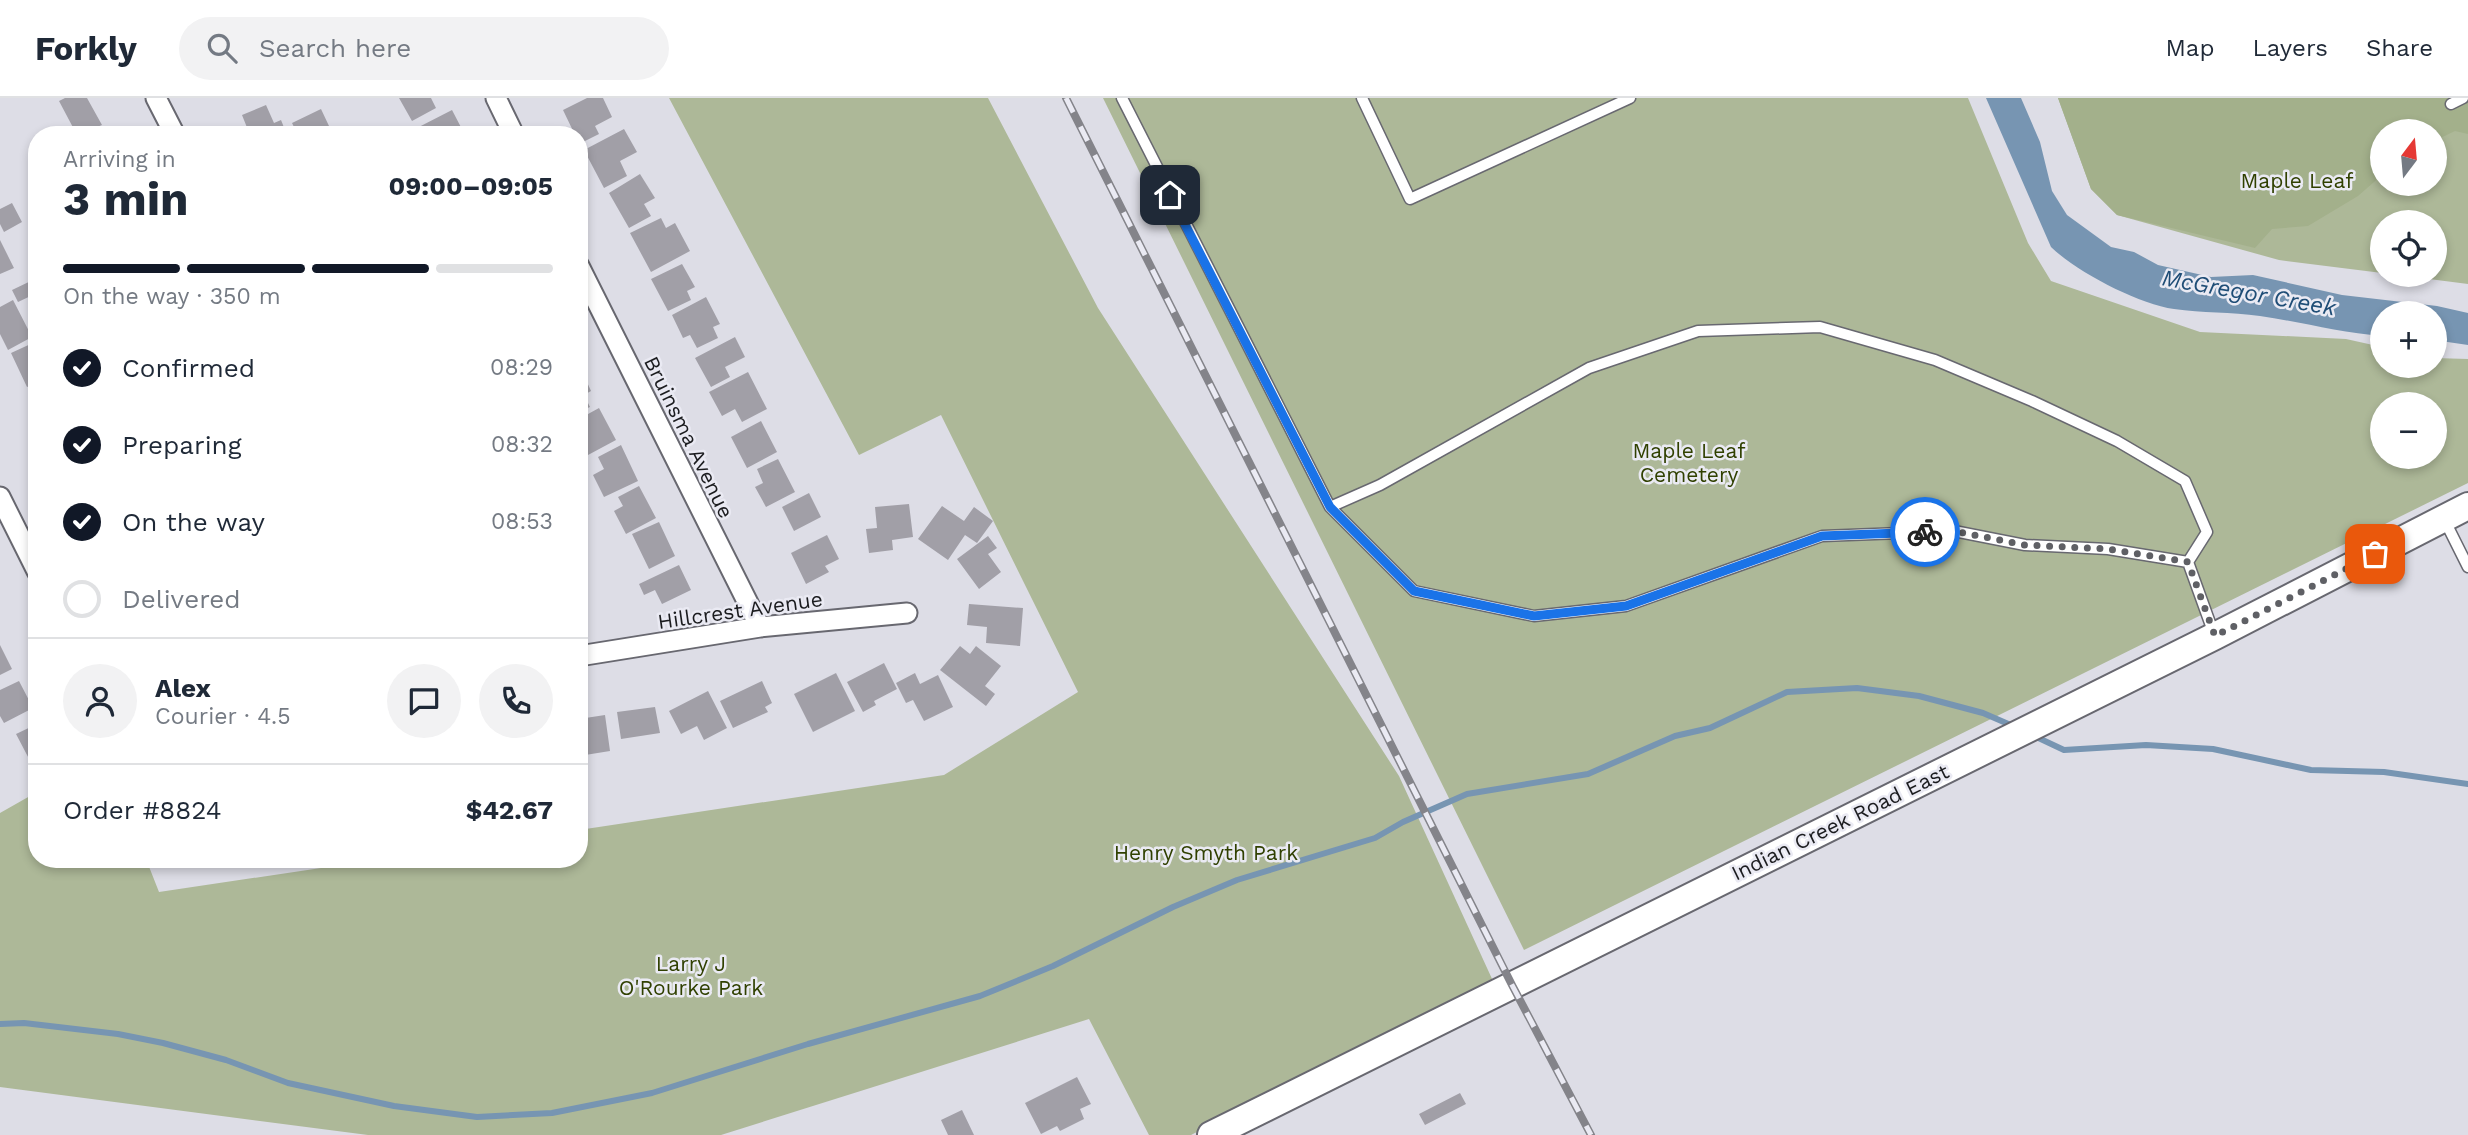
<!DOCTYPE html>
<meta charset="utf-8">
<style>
:root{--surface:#fff;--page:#f2f2f3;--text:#1f2937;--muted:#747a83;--line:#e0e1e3;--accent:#111827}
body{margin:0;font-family:"Work Sans",sans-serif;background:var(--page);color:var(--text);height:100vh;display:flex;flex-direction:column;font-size:26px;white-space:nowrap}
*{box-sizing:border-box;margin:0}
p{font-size:23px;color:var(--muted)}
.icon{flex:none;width:38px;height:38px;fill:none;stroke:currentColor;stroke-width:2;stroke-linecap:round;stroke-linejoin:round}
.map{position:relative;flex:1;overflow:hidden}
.side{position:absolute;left:28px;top:28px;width:560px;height:742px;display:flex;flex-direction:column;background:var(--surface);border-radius:28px;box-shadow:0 4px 10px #0003}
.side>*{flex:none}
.needle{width:46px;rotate:16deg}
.buttons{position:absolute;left:2370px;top:21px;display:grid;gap:14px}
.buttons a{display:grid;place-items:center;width:77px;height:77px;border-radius:50%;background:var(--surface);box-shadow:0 4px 10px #0003;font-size:35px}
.pin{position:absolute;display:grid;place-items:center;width:60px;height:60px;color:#fff;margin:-30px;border-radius:14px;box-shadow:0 4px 10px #0006}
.courier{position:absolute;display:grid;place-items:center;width:70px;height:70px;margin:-35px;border:5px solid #1a73e8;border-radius:50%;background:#fff;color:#222;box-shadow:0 2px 9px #0007}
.summary em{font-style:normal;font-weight:700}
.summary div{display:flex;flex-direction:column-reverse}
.summary{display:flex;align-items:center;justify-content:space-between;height:119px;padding:0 35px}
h1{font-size:46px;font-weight:700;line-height:52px}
.bar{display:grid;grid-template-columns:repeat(4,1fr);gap:10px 7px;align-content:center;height:84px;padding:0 35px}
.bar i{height:9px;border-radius:5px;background:var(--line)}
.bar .on{background:var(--accent)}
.bar p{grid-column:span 4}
.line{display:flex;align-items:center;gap:18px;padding:0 35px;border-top:2px solid var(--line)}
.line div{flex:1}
.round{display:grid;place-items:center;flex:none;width:74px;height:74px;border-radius:37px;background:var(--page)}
ol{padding:0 35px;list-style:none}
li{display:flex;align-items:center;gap:21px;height:77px}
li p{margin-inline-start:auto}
li .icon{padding:7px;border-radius:50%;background:var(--accent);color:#fff;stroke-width:4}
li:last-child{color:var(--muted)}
li i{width:38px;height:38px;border:4px solid var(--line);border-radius:50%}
header{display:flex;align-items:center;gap:42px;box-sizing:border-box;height:98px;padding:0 35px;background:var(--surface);border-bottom:2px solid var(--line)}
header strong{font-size:33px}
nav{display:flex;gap:38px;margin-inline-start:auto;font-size:24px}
.search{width:490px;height:63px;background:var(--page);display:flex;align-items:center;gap:18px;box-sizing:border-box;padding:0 24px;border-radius:38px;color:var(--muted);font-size:26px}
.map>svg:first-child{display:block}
</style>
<header>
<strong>Forkly</strong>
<div class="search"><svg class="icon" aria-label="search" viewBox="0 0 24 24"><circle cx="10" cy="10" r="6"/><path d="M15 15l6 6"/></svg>Search here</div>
<nav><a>Map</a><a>Layers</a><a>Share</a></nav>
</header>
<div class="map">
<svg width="2468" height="1037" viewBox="0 0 2468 1037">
<rect width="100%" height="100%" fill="#dddde6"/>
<path fill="#adb898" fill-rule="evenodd" d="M 669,0 L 988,0 L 1098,210 L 1399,678 L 1493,883 L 1191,1037 L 1149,1037 L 1089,921 L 721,1037 L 368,1037 L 0,989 L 0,715 L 37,694 L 37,761 L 146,761 L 159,794 L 381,761 L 579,761 L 579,732 L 944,677 L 1078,594 L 941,317 L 859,357 Z
M 1103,0 L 1968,0 L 2028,145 L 2051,183 L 2200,234 L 2346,241 L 2382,249 L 2382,268 L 2434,268 L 2434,260 L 2468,261 L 2468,385 L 1524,852 ZM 2382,306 L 2434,306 L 2434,359 L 2382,359 Z
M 2058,0 L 2468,0 L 2468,186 L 2398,177 L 2434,177 L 2434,124 L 2382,124 L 2382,175 L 2279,162 L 2117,117 L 2091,91 ZM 2382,33 L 2434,33 L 2434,86 L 2382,86 Z"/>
<path fill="#a3b08b" d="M 2058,0 L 2468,0 L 2468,36 L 2455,33 L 2434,43 L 2434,33 L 2382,33 L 2382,77 L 2358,98 L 2308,128 L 2272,131 L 2255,150 L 2117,117 L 2091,91 Z"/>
<path fill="#7795b2" d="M 1986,0 L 2021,0 L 2040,44 L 2052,93 L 2067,117 L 2111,149 L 2134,154 L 2158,167 L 2211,179 L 2253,177 L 2342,197 L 2437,208 L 2468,215 L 2468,247 L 2434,242 L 2434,215 L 2382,215 L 2382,238 C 2341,235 2301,224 2260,218 C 2231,214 2202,215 2174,211 C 2138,206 2077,174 2051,149 Z"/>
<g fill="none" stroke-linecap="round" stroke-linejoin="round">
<path stroke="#7795b2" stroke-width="6" d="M 2032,637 L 2064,652 L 2146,647 L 2213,651 L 2311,672 L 2384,674 L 2468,686
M 0,926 L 24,925 L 118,936 L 163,945 L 226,962 L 288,985 L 394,1008 L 477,1019 L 552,1015 L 652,995 L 808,946 L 980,898 L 1053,868 L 1173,809 L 1237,782 L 1375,740 L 1403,724 L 1467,696 L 1588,676 L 1675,638 L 1710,630 L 1787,594 L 1857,590 L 1919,598 L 1983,615 L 2013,628"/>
</g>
<path fill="#a19fa7" d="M 65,0 L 87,0 L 102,27 L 77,37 L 59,3 Z
M 399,0 L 431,0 L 436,10 L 412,23 Z
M 587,0 L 603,0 L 612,19 L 595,28 L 599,36 L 579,46 L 579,37 L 575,37 L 563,12 Z
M 266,7 L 274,25 L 281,22 L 287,37 L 250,37 L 242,17 Z
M 321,11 L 329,28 L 312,37 L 298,37 L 292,25 Z
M 452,12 L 465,37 L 416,37 L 413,32 Z
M 624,31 L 637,54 L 620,63 L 627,78 L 604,90 L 584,52 Z
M 640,76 L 655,100 L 644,106 L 651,118 L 629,130 L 609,95 Z
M 12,105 L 22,124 L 4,134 L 0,126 L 0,111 Z
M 661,120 L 666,130 L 675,125 L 690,153 L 651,174 L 630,135 Z
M 0,142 L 14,170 L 0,176 Z
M 682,166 L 695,189 L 687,193 L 691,202 L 668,213 L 651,181 Z
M 35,181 L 37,195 L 18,204 L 12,192 Z
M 706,199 L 720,226 L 713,229 L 718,240 L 697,250 L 690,237 L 683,240 L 672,217 Z
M 13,202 L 32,239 L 8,252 L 0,236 L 0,209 Z
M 735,239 L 745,259 L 725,269 L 730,279 L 711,289 L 695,260 Z
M 35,244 L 37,285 L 27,289 L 11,255 Z
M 582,273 L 591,293 L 584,297 L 590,309 L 579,314 Z
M 748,274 L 767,311 L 742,324 L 735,311 L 722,318 L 709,294 Z
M 599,310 L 616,342 L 588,357 L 579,341 L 579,321 Z
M 761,323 L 777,354 L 747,370 L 731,339 Z
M 621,347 L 638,383 L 604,399 L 593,377 L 604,371 L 598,359 Z
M 778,361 L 795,394 L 766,409 L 755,389 L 763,385 L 757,371 Z
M 639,388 L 656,420 L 626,436 L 614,413 L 623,408 L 618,399 Z
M 809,395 L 821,419 L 794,433 L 782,409 Z
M 909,406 L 913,439 L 892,442 L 893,452 L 869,455 L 866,431 L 877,430 L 875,409 Z
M 942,408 L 964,423 L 974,409 L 993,423 L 977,445 L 965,437 L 948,462 L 918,441 Z
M 659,424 L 675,458 L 649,471 L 632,436 Z
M 827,437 L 839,461 L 825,468 L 829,474 L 806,486 L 791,455 Z
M 988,438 L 997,450 L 988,456 L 1001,474 L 979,491 L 957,461 Z
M 679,467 L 691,492 L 662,506 L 655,492 L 644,497 L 639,486 Z
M 969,506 L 1023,510 L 1020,548 L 986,545 L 987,529 L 967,527 Z
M 0,547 L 12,571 L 0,577 Z
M 960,548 L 970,556 L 976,548 L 1001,568 L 985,588 L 995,596 L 986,608 L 940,572 Z
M 884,565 L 897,591 L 874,603 L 876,607 L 863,614 L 847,584 Z
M 836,575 L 855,613 L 813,634 L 794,596 Z
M 915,575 L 920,586 L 938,577 L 953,609 L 924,623 L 913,602 L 906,605 L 896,585 Z
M 19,583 L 33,610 L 4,625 L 0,618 L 0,592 Z
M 762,583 L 772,605 L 765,609 L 768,614 L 733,630 L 720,603 Z
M 708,593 L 727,630 L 704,642 L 697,628 L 681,636 L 669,613 Z
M 655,609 L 660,635 L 621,641 L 617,614 Z
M 605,617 L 610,653 L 579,658 L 579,621 Z
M 37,626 L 37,676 L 16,636 Z
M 1077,979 L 1091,1006 L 1080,1011 L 1084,1021 L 1060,1033 L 1057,1028 L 1041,1036 L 1025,1005 Z
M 1460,995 L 1466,1006 L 1425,1027 L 1419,1016 Z
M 962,1012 L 974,1037 L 948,1037 L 941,1022 Z"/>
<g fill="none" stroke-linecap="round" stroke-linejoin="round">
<defs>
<path id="lane" d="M 1122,0 L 1330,409 L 1414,493 L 1534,518 L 1626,508 L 1822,438 L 1954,433 L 2025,447 L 2108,451 L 2188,464 L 2207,434 L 2185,383 L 2117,343 L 2032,303 L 1935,262 L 1820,229 L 1698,233 L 1589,270 L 1380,387 L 1330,409
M 1362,0 L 1410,101 L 1630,0
M 2451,6 L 2463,0
M 2444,421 L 2468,469
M 2188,464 L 2214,536"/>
<path id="street" d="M 156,0 L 175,37
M 496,0 L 514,37
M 579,168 L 760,529
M 0,399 L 37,473
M 579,558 L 760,529 L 907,515"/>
<path id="secondary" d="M 1211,1037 L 2215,538 L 2468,408"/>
</defs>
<use href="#lane" stroke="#686870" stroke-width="13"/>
<use href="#street" stroke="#686870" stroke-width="23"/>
<use href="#secondary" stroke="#686870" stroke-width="30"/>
<use href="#lane" stroke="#fff" stroke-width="10"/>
<use href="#street" stroke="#fff" stroke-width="19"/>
<use href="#secondary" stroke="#fff" stroke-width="26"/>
<defs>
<path id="rail" d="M 1066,0 L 1512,887 L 1591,1037"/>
</defs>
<use href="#rail" stroke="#84848a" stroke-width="8"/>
<use href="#rail" stroke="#eaeaf3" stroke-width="5" stroke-dasharray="16" stroke-linecap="butt"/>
</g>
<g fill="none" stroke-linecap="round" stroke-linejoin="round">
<path stroke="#5f6065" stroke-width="7" stroke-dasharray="0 12.6" d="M 1925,434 L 1954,433 L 2025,447 L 2108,451 L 2188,464 L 2215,538 L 2375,456"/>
<path stroke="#1a73e8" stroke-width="9" d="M 1170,97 L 1330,409 L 1414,493 L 1534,518 L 1626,508 L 1822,438 L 1925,434"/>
</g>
<g text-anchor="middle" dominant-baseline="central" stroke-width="5" stroke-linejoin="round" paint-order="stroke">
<g font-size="21" fill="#304000" stroke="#eaeaf3">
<text x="2297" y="82">Maple Leaf</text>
<text x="1689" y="352">Maple Leaf<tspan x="1689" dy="24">Cemetery</tspan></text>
<text x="1206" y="754">Henry Smyth Park</text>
<text x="691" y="865">Larry J<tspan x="691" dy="24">O'Rourke Park</tspan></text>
</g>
<g font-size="21" fill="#1b1c1f" stroke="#eaeaf3">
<text transform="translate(689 339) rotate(64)">Bruinsma Avenue</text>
<text transform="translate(740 512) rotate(-8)">Hillcrest Avenue</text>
<text transform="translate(1840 724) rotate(-26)">Indian Creek Road East</text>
</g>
<g font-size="23" font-style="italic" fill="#1f4d76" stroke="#eaeaf3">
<text transform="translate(2249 195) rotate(10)">McGregor Creek</text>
</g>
</g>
</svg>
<div class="buttons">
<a><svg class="needle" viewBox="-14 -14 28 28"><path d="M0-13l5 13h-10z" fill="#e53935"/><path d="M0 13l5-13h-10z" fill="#747a83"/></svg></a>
<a><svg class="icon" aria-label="locate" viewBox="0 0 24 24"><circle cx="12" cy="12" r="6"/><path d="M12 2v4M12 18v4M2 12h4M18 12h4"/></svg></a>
<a>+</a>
<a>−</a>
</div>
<div class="pin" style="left:2375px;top:456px;background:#ea580c"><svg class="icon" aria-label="bag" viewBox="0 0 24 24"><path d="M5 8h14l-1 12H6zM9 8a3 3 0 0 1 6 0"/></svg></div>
<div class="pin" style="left:1170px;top:97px;background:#1f2937"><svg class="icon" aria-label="home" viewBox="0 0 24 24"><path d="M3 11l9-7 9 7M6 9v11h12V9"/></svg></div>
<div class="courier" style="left:1925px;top:434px"><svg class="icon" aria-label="bike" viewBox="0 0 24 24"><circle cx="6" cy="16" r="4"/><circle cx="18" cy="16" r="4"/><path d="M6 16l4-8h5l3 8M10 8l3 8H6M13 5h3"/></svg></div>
<section class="side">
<div class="summary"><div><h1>3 min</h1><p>Arriving in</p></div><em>09:00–09:05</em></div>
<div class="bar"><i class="on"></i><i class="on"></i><i class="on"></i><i></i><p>On the way · 350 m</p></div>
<ol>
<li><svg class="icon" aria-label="check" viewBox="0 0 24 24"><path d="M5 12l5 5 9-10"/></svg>Confirmed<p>08:29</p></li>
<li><svg class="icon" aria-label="check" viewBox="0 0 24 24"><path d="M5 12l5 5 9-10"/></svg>Preparing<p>08:32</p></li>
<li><svg class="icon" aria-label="check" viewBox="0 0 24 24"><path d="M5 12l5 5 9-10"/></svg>On the way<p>08:53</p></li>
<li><i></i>Delivered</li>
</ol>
<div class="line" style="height:126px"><a class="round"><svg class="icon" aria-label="person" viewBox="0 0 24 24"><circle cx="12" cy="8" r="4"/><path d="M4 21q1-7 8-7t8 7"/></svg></a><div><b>Alex</b><p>Courier · 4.5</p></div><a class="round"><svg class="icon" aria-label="chat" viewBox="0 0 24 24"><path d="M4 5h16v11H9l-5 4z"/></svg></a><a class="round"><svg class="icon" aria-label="phone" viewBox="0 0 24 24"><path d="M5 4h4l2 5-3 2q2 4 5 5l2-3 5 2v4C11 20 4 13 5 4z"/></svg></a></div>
<div class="line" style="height:91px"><div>Order #8824</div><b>$42.67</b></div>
</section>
</div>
